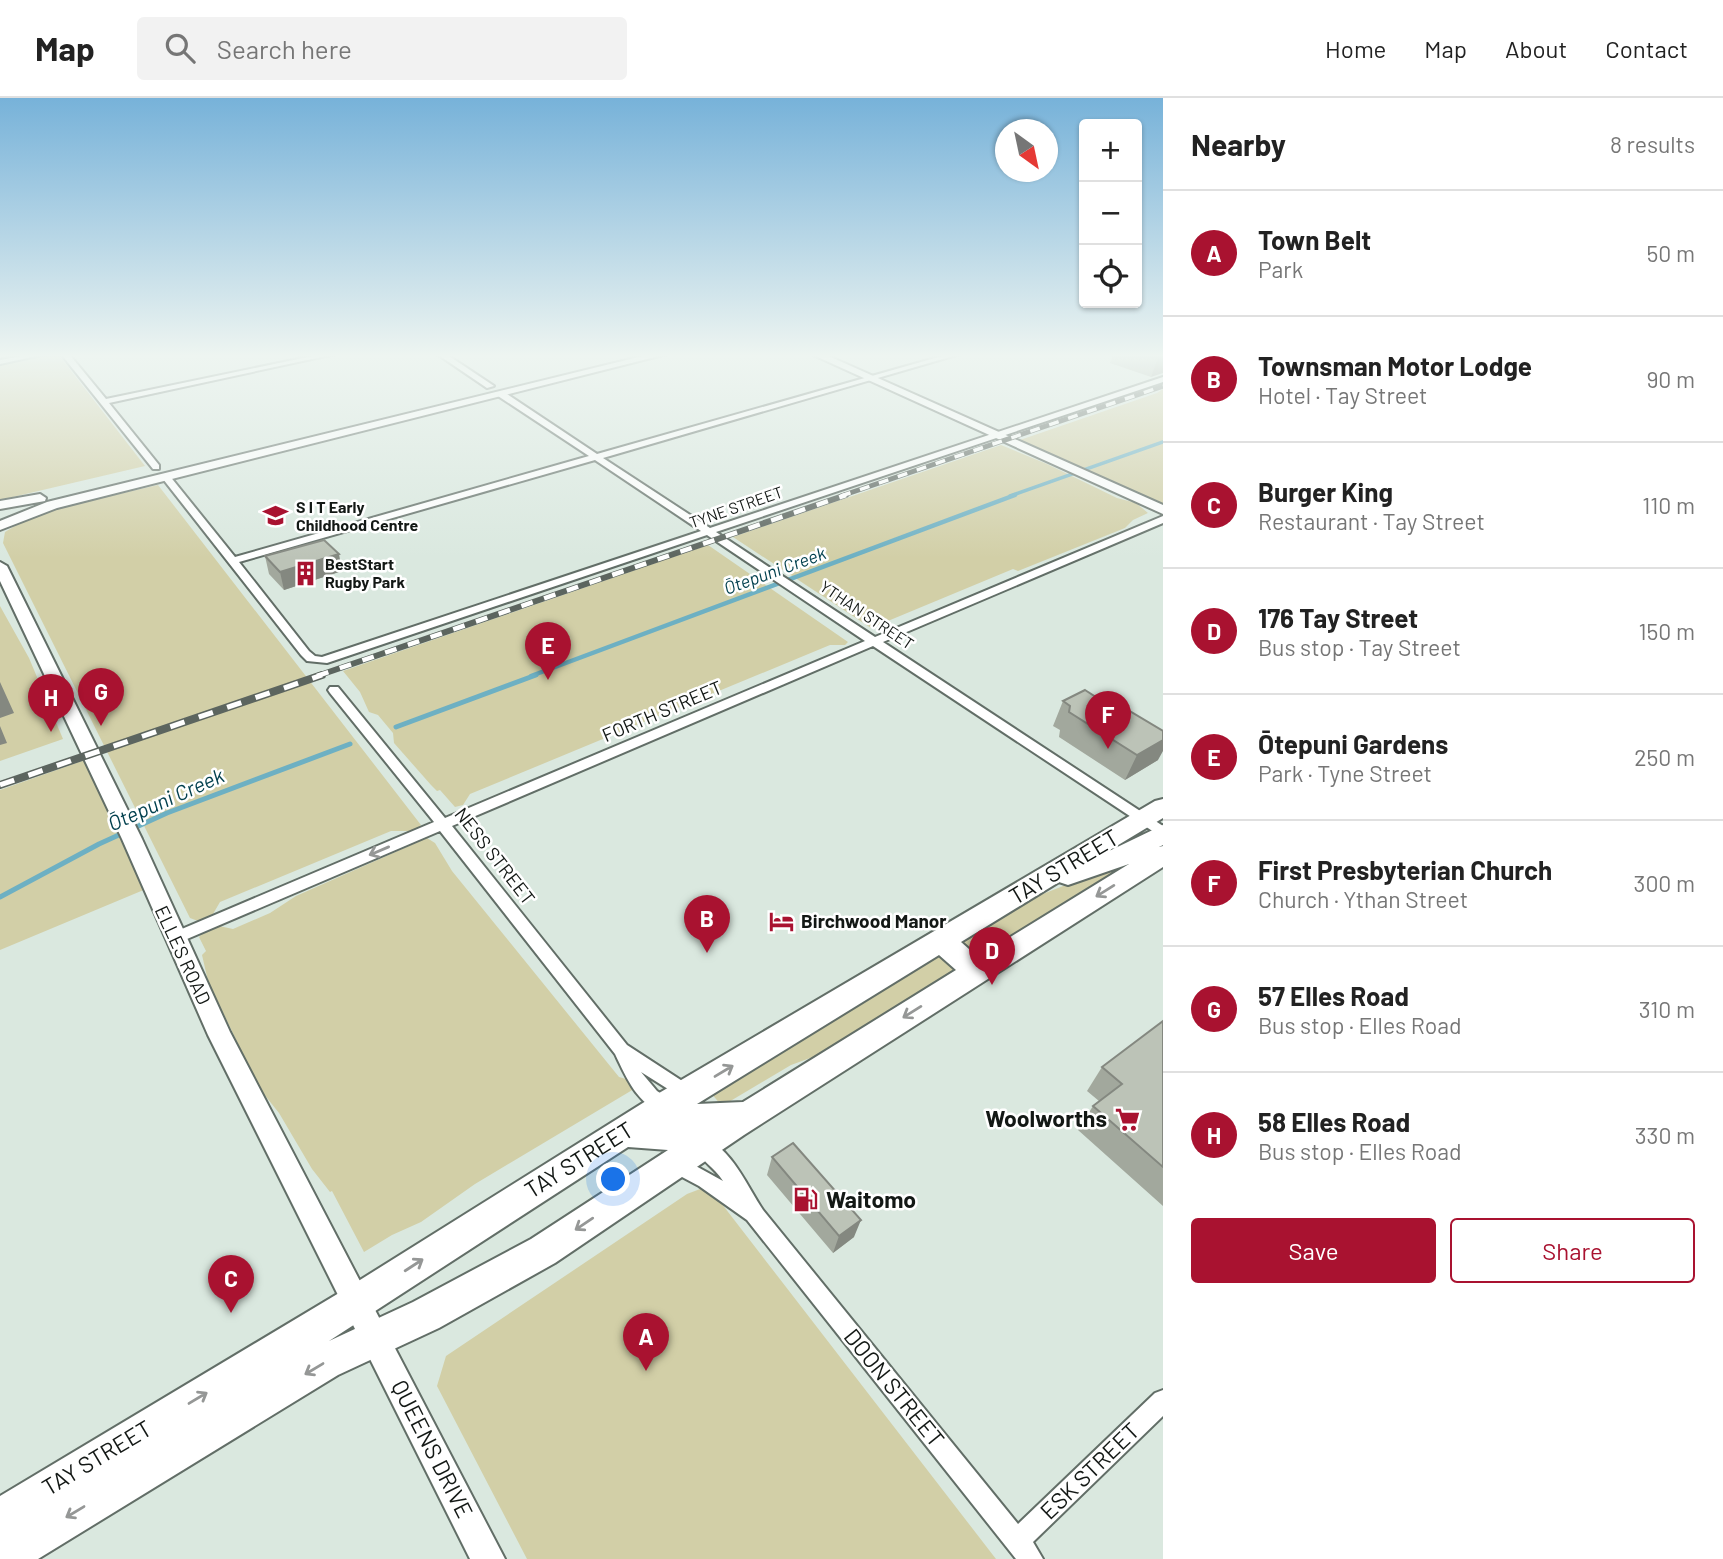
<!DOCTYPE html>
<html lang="en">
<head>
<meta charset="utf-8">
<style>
  :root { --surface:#fff; --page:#f2f2f2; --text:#222; --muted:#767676; --line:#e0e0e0; --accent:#a91230 }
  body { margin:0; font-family:Barlow,sans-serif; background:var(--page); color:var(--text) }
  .controls { position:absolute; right:21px; top:21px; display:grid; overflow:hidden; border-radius:7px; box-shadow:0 2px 5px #0004 }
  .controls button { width:63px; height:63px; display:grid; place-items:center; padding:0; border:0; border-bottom:2px solid var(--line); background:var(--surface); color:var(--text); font:35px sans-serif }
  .compass { position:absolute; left:995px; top:21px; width:63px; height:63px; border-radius:50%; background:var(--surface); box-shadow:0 2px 5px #0004; rotate:147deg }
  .you { position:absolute; left:614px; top:1082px; width:24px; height:24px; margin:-18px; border:5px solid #fff; border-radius:50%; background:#1a73e8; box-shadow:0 0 0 10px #1a73e833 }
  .badge { display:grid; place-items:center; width:46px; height:46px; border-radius:50%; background:var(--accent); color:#fff; font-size:23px; font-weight:700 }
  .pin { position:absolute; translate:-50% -58px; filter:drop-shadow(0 2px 4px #0008) }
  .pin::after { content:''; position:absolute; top:37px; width:24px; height:21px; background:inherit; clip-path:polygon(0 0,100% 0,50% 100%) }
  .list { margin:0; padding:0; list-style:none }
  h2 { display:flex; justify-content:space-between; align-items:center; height:91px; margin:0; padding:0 28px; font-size:30px }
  h2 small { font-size:23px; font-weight:400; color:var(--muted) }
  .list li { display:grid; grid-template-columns:46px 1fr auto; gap:21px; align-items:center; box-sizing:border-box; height:126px; padding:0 28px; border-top:2px solid var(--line) }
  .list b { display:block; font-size:26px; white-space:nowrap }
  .list p { margin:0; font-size:23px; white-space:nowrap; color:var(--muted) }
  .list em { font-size:23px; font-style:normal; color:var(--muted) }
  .actions { display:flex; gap:14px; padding:21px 28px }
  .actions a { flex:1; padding:16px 0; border:2px solid var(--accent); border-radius:7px; text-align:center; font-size:24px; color:var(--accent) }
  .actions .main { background:var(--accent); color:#fff }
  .icon { flex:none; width:38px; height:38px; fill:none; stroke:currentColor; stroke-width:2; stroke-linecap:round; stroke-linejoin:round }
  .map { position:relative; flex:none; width:1163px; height:1461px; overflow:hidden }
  header { display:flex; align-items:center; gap:42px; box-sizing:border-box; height:98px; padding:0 35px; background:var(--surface); border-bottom:2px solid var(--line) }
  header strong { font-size:33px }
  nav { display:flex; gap:38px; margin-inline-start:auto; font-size:24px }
  .search { width:490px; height:63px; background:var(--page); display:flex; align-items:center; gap:18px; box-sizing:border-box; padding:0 24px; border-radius:7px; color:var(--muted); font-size:26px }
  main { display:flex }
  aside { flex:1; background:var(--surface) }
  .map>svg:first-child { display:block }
  .green { fill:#d2cfa7 }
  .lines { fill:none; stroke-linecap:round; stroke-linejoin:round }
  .stream-far2 { stroke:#6db0c3; stroke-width:3.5 }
  .stream-far1 { stroke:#6db0c3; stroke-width:4.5 }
  .stream { stroke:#6db0c3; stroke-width:5 }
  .street-casing { stroke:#626e67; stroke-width:4 }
  .secondary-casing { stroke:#626e67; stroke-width:4 }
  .highway-casing { stroke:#626e67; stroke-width:4 }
  .street { fill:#fff; fill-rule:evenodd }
  .secondary { fill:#fff; fill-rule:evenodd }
  .highway { fill:#fff; fill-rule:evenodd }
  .rail-far2-casing { stroke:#5c655f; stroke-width:5 }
  .rail-far1-casing { stroke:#5c655f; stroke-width:6 }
  .rail-casing { stroke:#5c655f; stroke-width:8 }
  .rail-far2 { stroke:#fff; stroke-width:3.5; stroke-dasharray:10; stroke-linecap:butt }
  .rail-far1 { stroke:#fff; stroke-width:4.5; stroke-dasharray:12; stroke-linecap:butt }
  .rail { stroke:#fff; stroke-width:5; stroke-dasharray:15; stroke-linecap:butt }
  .wall { fill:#a2a89d }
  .shaded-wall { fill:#848880 }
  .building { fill:#bcc3b7; stroke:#848880; stroke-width:2 }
  .oneway { stroke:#959796 }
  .labels { text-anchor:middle; stroke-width:5; stroke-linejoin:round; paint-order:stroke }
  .far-poi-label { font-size:16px; font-weight:bold; fill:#131815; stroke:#fff; text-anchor:start }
  .far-street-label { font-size:16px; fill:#131815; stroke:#fff }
  .far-water-label { font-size:18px; font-style:italic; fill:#003f4d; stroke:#fff }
  .street-label { font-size:19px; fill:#131815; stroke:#fff }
  .poi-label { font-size:19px; font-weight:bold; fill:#131815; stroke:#fff; text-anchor:start }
  .water-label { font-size:21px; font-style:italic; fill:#003f4d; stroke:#fff }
  .near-street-label { font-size:23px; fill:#131815; stroke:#fff }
  .near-poi-label { font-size:23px; font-weight:bold; fill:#131815; stroke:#fff; text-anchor:end }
</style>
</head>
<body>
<header>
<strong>Map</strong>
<div class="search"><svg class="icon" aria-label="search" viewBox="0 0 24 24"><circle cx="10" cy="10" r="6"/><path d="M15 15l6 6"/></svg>Search here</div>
<nav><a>Home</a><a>Map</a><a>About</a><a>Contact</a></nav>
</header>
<main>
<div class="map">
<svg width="1163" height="1461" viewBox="0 0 1163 1461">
  <rect width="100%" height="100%" fill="#dae8df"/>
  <path class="green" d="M58 256 145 368 0 402V266Z
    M1163 291V407L1020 342 1157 295Z
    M1001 347 1047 366 1117 400 1136 405 1148 415 1133 422 1125 430 1018 473 1013 471 871 530 733 439Z
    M158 387 421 727 414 733H391L220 804 213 816 198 823 190 820 3 445 5 434 36 415Z
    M708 447 848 544 845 547H830L470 696 463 707 455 709 440 692 437 693 431 687 394 645 393 635 378 617 369 614 360 594 343 573Z
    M0 508 29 560 63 641 0 663Z
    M85 662 146 791 0 852V692Z
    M427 740 435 745 452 773 619 979 626 981 634 991 475 1086 421 1124 392 1137 364 1154 332 1093 330 1094 312 1071 279 1015 259 990 208 883 202 857 206 853 199 839 206 831 219 828 233 831 270 815 296 798Z
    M1150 754 981 857 972 856 963 847 964 842 1030 801Z
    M940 859 954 867V874L821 956 791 967 722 1008 710 994 932 860Z
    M708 1088 996 1461H527L437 1288 446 1258 687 1096Z"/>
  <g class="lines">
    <path class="stream-far2" d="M1010 398 1163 344"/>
    <path class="stream-far1" d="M531 578 1015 397"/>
    <path class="stream" d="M396 629 536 577
      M0 799 99 746 167 715 350 646"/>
    <defs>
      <path id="street" d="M32 256H46L0 266V262Z
        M61 256H69L106 301 322 256H335L109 305 159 367V371H153Z
        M437 256H446L494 288 487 290Z
        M949 256H960L603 360 710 430 1163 279V284L716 434 875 539 1163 418V425L883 544 1163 728V740L873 548 452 728 627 947 693 990 696 995 693 1000 687 1003 641 974 657 993 671 1002 674 1008 671 1014 665 1016C637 1006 627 981 615 956L440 733 180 844 175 846 170 844 167 840 170 836 434 724 330 595 328 592 330 589H338L445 720 865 543 707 437 327 565 307 563 301 557 163 381V377H169L235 459 589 358 498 298V294H504L597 356ZM595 362 701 433 322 559 315 558 309 553 239 464Z
        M702 1039C731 1049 747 1088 763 1112L1018 1426 1155 1295 1163 1292V1318L1033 1444 1043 1461H1016L747 1122 699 1088 667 1071 665 1065 667 1059 674 1056 723 1083C715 1070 699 1061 693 1047L695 1041Z"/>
      <path id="secondary" d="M651 256H667L57 410 0 432V423L47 404Z
        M811 256H824L1163 407V416Z
        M40 396 46 400 45 403 0 411V403Z
        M0 464 7 468 142 741 230 934 505 1461H470L208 937 122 741 0 483Z"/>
      <path id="highway" d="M1163 701V720L1105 755 1163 727V747L1159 749 1163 748V769L744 1037 555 1165 439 1230 338 1277 38 1461H0V1398L344 1192 654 998 1155 703ZM1129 766 978 859 961 844 1059 784 1068 787ZM939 857 956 872 743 1004 697 1006ZM628 1049 668 1052 531 1141 413 1204 329 1243Z"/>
    </defs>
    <use href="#street" class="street-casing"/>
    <use href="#secondary" class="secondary-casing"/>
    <use href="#highway" class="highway-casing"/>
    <use href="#street" class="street"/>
    <use href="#secondary" class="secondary"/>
    <use href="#highway" class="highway"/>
    <defs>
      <path id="rail-far2" d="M841 398 1163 288"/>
      <path id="rail-far1" d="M317 578 846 397"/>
      <path id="rail" d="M0 687 322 577"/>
    </defs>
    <use href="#rail-far2" class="rail-far2-casing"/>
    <use href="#rail-far1" class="rail-far1-casing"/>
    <use href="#rail" class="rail-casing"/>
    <use href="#rail-far2" class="rail-far2"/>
    <use href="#rail-far1" class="rail-far1"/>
    <use href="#rail" class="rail"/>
  </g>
  <path class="wall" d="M1113 256H1163L1151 279 1110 265Z
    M265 458 342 473 284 492 269 476Z
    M1063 603 1158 662 1125 682 1059 639 1060 632 1053 628Z
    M1163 923V1108L1078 1032 1093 1008 1099 1003 1087 993 1102 969Z
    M772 1059 854 1139 833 1155 767 1077Z"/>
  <path class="shaded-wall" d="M1163 258V275L1151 279 1158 260Z
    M339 456 342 473 284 492 280 474Z
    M0 584 14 615 0 620Z
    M0 628 7 645 0 647Z
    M1163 642V653L1158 662 1125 682 1137 657Z
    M861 1122 854 1139 833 1155 839 1138Z"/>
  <path class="building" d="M1146 256H1163V258L1158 260Z
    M324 442 339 456 280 474 265 458Z
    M1085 592 1096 599 1101 596 1163 633V642L1137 657 1069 614 1070 608 1063 603Z
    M1163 923V1069L1093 1008 1122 986 1102 969Z
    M793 1045 861 1122 839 1138 772 1059Z"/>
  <defs><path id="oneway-shaft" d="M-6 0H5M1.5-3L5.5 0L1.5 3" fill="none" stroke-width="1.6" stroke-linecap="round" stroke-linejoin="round" transform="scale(1.75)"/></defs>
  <g class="oneway">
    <use href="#oneway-shaft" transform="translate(379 753) rotate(157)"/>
    <use href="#oneway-shaft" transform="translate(1105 793) rotate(148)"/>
    <use href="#oneway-shaft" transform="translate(912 914) rotate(148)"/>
    <use href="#oneway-shaft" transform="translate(724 973) rotate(-31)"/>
    <use href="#oneway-shaft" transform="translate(584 1126) rotate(146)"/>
    <use href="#oneway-shaft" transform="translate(414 1167) rotate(-33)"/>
    <use href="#oneway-shaft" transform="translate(314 1271) rotate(149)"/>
    <use href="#oneway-shaft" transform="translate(198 1300) rotate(-31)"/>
    <use href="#oneway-shaft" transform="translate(75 1414) rotate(149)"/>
  </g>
  <linearGradient id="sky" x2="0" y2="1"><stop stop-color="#77b2d9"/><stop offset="0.56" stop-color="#eef5f1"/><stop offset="1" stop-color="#eef5f1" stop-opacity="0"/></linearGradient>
  <rect width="1163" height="460" fill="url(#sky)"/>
  <defs>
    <symbol id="school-bare" viewBox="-9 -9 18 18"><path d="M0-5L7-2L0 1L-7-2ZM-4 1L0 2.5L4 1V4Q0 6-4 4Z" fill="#a91230" stroke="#fff" stroke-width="2.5" paint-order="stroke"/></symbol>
    <symbol id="building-bare" viewBox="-9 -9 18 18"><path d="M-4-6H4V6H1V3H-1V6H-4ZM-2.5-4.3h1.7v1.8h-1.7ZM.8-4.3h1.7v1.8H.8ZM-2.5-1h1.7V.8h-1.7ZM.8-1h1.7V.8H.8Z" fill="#a91230" stroke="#fff" stroke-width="2.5" paint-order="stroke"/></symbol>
    <symbol id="hotel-bare" viewBox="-9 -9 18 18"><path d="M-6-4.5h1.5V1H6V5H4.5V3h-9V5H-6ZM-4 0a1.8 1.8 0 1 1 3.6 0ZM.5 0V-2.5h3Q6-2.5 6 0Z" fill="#a91230" stroke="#fff" stroke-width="2.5" paint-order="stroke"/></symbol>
    <symbol id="supermarket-bare" viewBox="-9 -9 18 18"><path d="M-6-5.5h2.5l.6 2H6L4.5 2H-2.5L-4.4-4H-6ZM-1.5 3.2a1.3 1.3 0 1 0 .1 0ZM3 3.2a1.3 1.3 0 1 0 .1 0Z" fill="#a91230" stroke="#fff" stroke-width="2.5" paint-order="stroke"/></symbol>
    <symbol id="fuel-bare" viewBox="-9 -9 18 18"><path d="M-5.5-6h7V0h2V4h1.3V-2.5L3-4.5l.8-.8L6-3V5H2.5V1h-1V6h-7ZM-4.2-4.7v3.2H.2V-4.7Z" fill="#a91230" stroke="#fff" stroke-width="2.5" paint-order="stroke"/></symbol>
  </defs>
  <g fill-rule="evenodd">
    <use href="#school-bare" x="258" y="400" width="35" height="35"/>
    <use href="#building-bare" x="288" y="458" width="35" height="35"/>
    <use href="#hotel-bare" x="764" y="806" width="35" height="35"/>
    <use href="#supermarket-bare" x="1110" y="1004" width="35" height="35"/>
    <use href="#fuel-bare" x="788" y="1084" width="35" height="35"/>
  </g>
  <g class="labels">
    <g class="far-poi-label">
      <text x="296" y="415">S I T Early<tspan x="296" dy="18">Childhood Centre</tspan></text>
      <text x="325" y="472">BestStart<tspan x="325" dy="18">Rugby Park</tspan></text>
    </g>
    <g class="far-street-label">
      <text transform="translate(736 409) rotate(-19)" y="6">TYNE STREET</text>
      <text transform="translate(867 517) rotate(34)" y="6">YTHAN STREET</text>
    </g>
    <g class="far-water-label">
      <text transform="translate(775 473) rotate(-20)" y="6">Ōtepuni Creek</text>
    </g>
    <g class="street-label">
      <text transform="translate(662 613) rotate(-23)" y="7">FORTH STREET</text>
      <text transform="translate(495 758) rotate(52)" y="7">NESS STREET</text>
      <text transform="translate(183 857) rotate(65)" y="7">ELLES ROAD</text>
    </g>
    <g class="poi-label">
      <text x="801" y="830">Birchwood Manor</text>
    </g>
    <g class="water-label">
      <text transform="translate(166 702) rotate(-24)" y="7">Ōtepuni Creek</text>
    </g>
    <g class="near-street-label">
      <text transform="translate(1064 769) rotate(-31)" y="8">TAY STREET</text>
      <text transform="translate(579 1062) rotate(-32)" y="8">TAY STREET</text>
      <text transform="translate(894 1290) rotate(51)" y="8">DOON STREET</text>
      <text transform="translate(432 1351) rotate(63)" y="8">QUEENS DRIVE</text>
      <text transform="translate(97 1360) rotate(-31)" y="8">TAY STREET</text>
      <text transform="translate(1090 1373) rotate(-44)" y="8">ESK STREET</text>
    </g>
    <g class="near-poi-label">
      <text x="1107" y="1029">Woolworths</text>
      <text x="826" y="1110" text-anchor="start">Waitomo</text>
    </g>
  </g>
</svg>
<div class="controls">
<button>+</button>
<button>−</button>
<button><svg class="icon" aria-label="locate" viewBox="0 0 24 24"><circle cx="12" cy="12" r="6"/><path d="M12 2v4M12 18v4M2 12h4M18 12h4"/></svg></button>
</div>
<svg class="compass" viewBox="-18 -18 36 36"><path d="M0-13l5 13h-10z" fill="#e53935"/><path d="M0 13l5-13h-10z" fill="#767676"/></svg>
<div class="you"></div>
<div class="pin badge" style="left:646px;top:1273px">A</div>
<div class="pin badge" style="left:707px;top:855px">B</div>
<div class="pin badge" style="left:231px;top:1215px">C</div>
<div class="pin badge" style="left:992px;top:887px">D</div>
<div class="pin badge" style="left:548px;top:582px">E</div>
<div class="pin badge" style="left:1108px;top:651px">F</div>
<div class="pin badge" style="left:101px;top:628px">G</div>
<div class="pin badge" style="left:51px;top:634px">H</div>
</div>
<aside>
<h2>Nearby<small>8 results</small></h2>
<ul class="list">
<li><span class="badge">A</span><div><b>Town Belt</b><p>Park</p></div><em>50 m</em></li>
<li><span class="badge">B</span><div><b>Townsman Motor Lodge</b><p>Hotel · Tay Street</p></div><em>90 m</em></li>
<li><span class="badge">C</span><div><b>Burger King</b><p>Restaurant · Tay Street</p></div><em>110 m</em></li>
<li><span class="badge">D</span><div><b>176 Tay Street</b><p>Bus stop · Tay Street</p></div><em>150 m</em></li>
<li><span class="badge">E</span><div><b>Ōtepuni Gardens</b><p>Park · Tyne Street</p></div><em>250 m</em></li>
<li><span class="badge">F</span><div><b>First Presbyterian Church</b><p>Church · Ythan Street</p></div><em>300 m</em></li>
<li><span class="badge">G</span><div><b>57 Elles Road</b><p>Bus stop · Elles Road</p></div><em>310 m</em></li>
<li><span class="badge">H</span><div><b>58 Elles Road</b><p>Bus stop · Elles Road</p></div><em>330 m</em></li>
</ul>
<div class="actions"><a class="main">Save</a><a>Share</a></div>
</aside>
</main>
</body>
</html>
